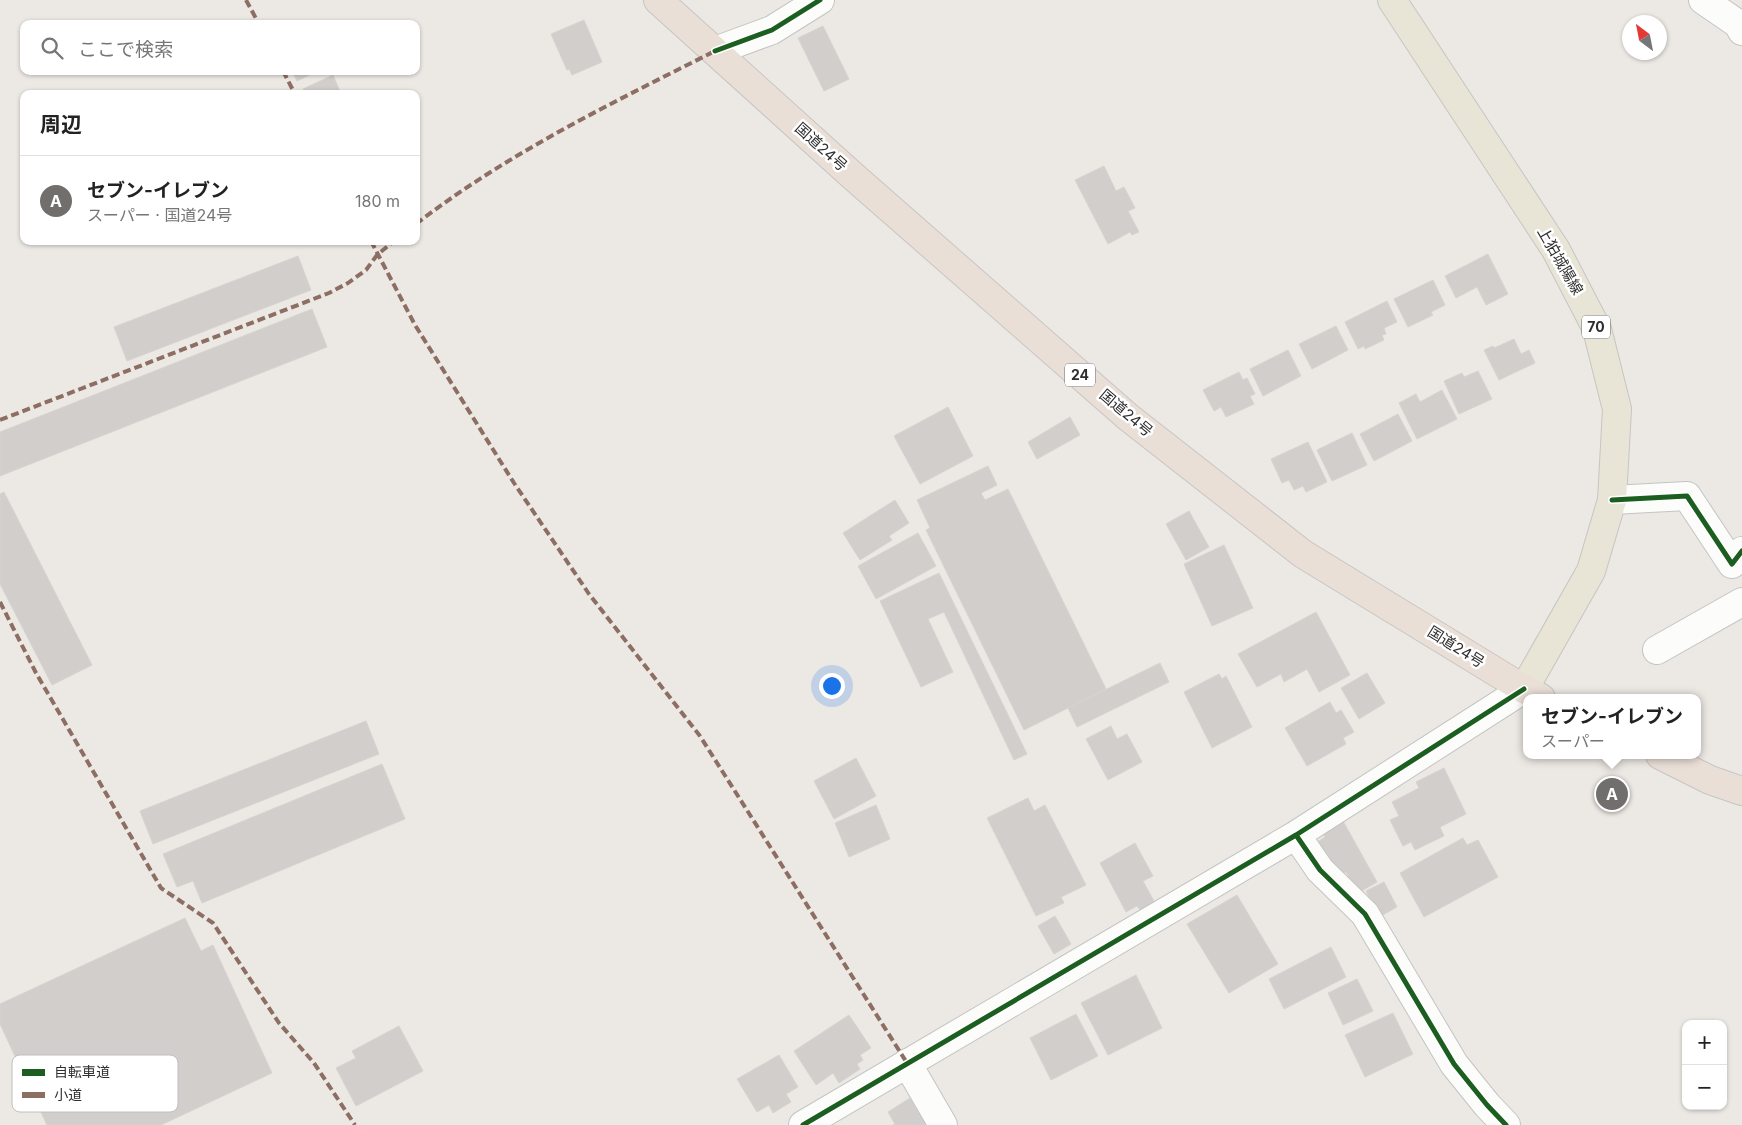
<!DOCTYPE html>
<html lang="ja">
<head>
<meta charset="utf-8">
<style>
  :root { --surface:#fff; --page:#f6f6f6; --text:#222; --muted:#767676; --line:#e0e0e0; --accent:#706f6e }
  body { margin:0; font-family:Inter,"Noto Sans JP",sans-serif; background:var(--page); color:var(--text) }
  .controls { position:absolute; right:15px; bottom:15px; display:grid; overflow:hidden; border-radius:10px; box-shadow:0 1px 4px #0004 }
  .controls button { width:45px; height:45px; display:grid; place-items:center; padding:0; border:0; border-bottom:1px solid var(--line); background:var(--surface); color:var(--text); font:25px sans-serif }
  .compass { position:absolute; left:1622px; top:15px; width:45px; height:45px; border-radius:50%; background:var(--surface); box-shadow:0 1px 4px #0004; rotate:328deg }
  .you { position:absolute; left:831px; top:685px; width:18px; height:18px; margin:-12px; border:4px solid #fff; border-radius:50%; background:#1a73e8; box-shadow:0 0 0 8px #1a73e833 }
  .badge { display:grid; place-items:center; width:32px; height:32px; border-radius:50%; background:var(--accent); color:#fff; font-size:16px; font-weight:700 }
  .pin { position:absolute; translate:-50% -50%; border:2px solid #fff; box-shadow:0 1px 5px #0006 }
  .popup { position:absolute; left:1523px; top:694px; width:178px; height:65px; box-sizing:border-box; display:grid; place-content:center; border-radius:10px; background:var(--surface); filter:drop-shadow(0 1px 4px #0005); font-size:16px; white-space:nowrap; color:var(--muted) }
  .popup b { font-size:19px; color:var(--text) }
  .popup::after { content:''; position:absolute; left:50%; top:100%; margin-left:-10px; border:10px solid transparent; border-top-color:var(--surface) }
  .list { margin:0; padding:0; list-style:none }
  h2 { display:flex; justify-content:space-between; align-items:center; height:65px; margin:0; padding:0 20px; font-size:21px }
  h2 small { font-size:16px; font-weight:400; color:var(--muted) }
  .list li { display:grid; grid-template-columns:32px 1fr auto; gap:15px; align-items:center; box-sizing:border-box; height:90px; padding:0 20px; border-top:1px solid var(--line) }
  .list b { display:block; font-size:19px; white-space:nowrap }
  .list p { margin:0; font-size:16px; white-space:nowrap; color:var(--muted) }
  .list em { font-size:16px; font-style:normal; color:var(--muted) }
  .icon { flex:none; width:28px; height:28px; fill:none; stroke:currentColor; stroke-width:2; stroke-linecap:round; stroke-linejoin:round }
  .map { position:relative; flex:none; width:1742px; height:1125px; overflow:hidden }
  .search { position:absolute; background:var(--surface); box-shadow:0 1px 4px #0004; left:20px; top:20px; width:400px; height:55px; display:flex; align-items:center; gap:12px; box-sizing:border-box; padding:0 18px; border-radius:10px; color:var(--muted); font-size:19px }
  .panel { position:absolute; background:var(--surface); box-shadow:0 1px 4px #0004; left:20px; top:90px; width:400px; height:155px; border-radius:10px }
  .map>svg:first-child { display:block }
  .building { fill:#d1cecb; stroke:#d7d4d0 }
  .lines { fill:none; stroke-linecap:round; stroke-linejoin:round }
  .minor-casing { stroke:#c5c4c5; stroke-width:30 }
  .major-casing { stroke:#c6c5c4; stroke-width:30 }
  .highway-casing { stroke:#c6c5c4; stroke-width:30 }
  .minor { stroke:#fcfcfb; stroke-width:28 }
  .major { stroke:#e8e4d6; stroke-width:28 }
  .highway { stroke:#eadfd6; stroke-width:28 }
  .quiet { stroke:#8d6e63; stroke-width:4; stroke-dasharray:8 4; stroke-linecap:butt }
  .cycleway-casing { stroke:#fff; stroke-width:8 }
  .cycleway { stroke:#1b5e20; stroke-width:5 }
  .labels { text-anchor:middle; stroke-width:5; stroke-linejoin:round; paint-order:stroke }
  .shield { fill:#fff; stroke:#6d6d6d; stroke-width:1 }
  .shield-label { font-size:14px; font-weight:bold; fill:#2e2e2e }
  .street-label { font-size:15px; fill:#2e2e2e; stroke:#fff }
  .key { fill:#fff; stroke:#c0c0c0; stroke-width:1 }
  .key-label { font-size:14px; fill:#2e2e2e }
</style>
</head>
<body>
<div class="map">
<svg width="1742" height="1125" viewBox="0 0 1742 1125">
  <rect width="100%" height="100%" fill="#ece8e4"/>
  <path class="building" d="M584 20 602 62 572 75 569 69 567 70 551 34Z
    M823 26 849 79 824 91 798 38Z
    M292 71H318L297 81Z
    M333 75 341 94H306L303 89Z
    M1104 166 1116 191 1124 187 1135 208 1128 211 1139 232 1132 235 1130 232 1108 244 1075 180Z
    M1488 254 1508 294 1486 305 1477 287 1456 298 1445 276Z
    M298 256 311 290 127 361 114 327Z
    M1433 280 1445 305 1431 312 1433 315 1408 327 1394 299Z
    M1387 301 1397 322 1384 328 1386 334 1382 335 1384 340 1365 349 1364 346 1358 349 1345 322Z
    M312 309 327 347 0 476V432Z
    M1336 326 1348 350 1312 369 1299 344Z
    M1514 339 1521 354 1529 350 1535 363 1499 380 1484 350 1493 346 1494 348Z
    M1288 350 1301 376 1263 396 1250 369Z
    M1478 371 1492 399 1459 414 1444 381 1462 373 1464 377Z
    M1239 372 1243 380 1247 378 1255 394 1250 396 1254 404 1226 417 1221 407 1214 411 1203 390Z
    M1442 390 1457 419 1417 439 1399 403 1416 394 1420 402Z
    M948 407 973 456 920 484 894 436Z
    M1398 414 1412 441 1374 461 1360 434Z
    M1070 417 1080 435 1037 459 1028 442Z
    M1352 433 1367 465 1332 481 1317 450Z
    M1308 442 1327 482 1306 492 1303 486 1294 490 1289 480 1282 483 1271 459Z
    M988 466 997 485 981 493 985 500 1008 489 1106 689 1024 730 926 530 930 528 917 500Z
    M4 492 92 665 52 685 0 584V494Z
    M895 500 909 523 889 536 892 540 860 560 843 533Z
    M1189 511 1209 547 1186 560 1166 524Z
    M918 533 936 566 876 599 858 566Z
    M1224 545 1253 608 1212 626 1184 564Z
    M939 573 1027 754 1014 760 944 612 928 619 953 672 921 687 880 601Z
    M1316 612 1350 675 1319 692 1307 669 1284 682 1281 674 1257 687 1238 654Z
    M1160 663 1169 682 1077 727 1068 708Z
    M1367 673 1385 703 1359 719 1341 688Z
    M1219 674 1222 679 1226 676 1252 727 1212 748 1184 692Z
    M1330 702 1336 713 1341 710 1354 732 1343 738 1346 744 1307 766 1285 728Z
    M366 721 379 754 153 844 140 811Z
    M1111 726 1117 739 1127 734 1142 762 1108 780 1086 739Z
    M856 758 876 796 834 819 814 781Z
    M382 764 405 819 202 903 193 881 177 887 163 854Z
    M1444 768 1466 814 1440 827 1444 836 1415 850 1411 842 1403 846 1390 820 1399 816 1392 802 1419 788 1416 782Z
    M1028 798 1034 811 1045 805 1086 885 1061 897 1064 903 1036 916 987 818Z
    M876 805 890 839 849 857 835 823Z
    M1343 821 1377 882 1358 893 1346 872 1339 876 1316 843 1325 837 1322 832Z
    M1463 838 1467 845 1478 840 1498 877 1424 917 1400 873Z
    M1135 843 1153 876 1143 881 1155 903 1141 911 1137 906 1126 912 1100 863Z
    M1384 882 1397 907 1379 917 1366 891Z
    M1237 895 1278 964 1229 993 1187 924Z
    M1055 916 1071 944 1054 954 1038 926Z
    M185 918 201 951 213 945 272 1073 161 1125H47L0 1024V1004Z
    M1331 947 1346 977 1284 1009 1269 979Z
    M1136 975 1162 1028 1108 1055 1081 1003Z
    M1357 979 1373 1011 1343 1025 1328 993Z
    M1393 1013 1413 1054 1365 1077 1345 1035Z
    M1076 1014 1098 1056 1051 1080 1030 1038Z
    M849 1015 871 1048 860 1055 863 1060 857 1064 860 1069 839 1083 833 1073 816 1085 794 1051Z
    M399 1026 423 1071 356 1106 336 1068 356 1058 352 1051Z
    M779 1055 798 1087 786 1094 791 1102 773 1113 769 1105 757 1112 737 1079Z
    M910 1098 927 1125H893L895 1124 888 1112Z"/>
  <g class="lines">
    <defs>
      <path id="minor" d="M1703 0 1738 24 1742 31
        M715 51 772 30 820 0
        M1612 500 1687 496 1732 564 1742 551
        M1657 650 1742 602
        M1296 835 1320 870 1365 914 1454 1064 1487 1105 1506 1125
        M907 1063 943 1125
        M803 1125 1296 835 1524 689"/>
      <path id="major" d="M1392 0 1556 250 1597 329 1617 409 1612 500 1591 571 1524 689"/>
      <path id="highway" d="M658 0 854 177 1128 417 1303 554 1524 689 1541 698
        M1660 755 1710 780 1742 791"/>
    </defs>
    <use href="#minor" class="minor-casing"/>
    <use href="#major" class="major-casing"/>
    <use href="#highway" class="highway-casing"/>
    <use href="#minor" class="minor"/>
    <use href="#major" class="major"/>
    <use href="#highway" class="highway"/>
    <path class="quiet" d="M246 0 259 24
      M283 71 295 94
      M416 224C508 153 612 103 715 51
      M371 241 415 325 514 483 589 594 700 736 907 1063
      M0 420 329 293 348 283 366 270 377 255 394 241
      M0 602 36 673 161 888 213 923 279 1023 314 1063 355 1125"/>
    <defs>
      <path id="cycleway" d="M715 51 772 30 820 0
        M1612 500 1687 496 1732 564 1742 551
        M1296 835 1320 870 1365 914 1454 1064 1487 1105 1506 1125
        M803 1125 1296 835 1524 689"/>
    </defs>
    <use href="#cycleway" class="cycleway-casing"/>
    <use href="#cycleway" class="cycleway"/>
  </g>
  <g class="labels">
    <g class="shield">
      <rect x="1582" y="315.5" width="28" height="23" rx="4"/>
      <rect x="1065" y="363.5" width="30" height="23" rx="4"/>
    </g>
    <g class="shield-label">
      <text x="1596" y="332">70</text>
      <text x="1080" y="380">24</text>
    </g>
    <g class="street-label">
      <text transform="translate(821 147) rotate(42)" y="5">国道24号</text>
      <text transform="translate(1560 261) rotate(60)" y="5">上狛城陽線</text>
      <text transform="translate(1126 413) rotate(40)" y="5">国道24号</text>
      <text transform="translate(1456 647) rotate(32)" y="5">国道24号</text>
    </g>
  </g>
  <rect x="12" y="1055" width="166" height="57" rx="8" class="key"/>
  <rect x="22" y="1069" width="23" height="7" fill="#1b5e20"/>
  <rect x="22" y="1092" width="23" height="6" fill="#8d6e63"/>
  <g class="key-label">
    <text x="54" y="1077">自転車道</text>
    <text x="54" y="1100">小道</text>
  </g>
</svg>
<div class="controls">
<button>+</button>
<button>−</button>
</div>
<svg class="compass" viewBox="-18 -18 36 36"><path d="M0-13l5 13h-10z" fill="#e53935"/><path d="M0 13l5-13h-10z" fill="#767676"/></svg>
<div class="you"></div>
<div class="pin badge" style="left:1612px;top:794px">A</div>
<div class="popup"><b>セブン-イレブン</b>スーパー</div>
<div class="search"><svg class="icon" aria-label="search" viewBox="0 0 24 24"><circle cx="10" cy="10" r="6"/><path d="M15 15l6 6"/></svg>ここで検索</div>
<section class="panel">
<h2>周辺<small></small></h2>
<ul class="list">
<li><span class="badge">A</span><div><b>セブン-イレブン</b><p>スーパー · 国道24号</p></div><em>180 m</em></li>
</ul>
</section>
</div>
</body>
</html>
